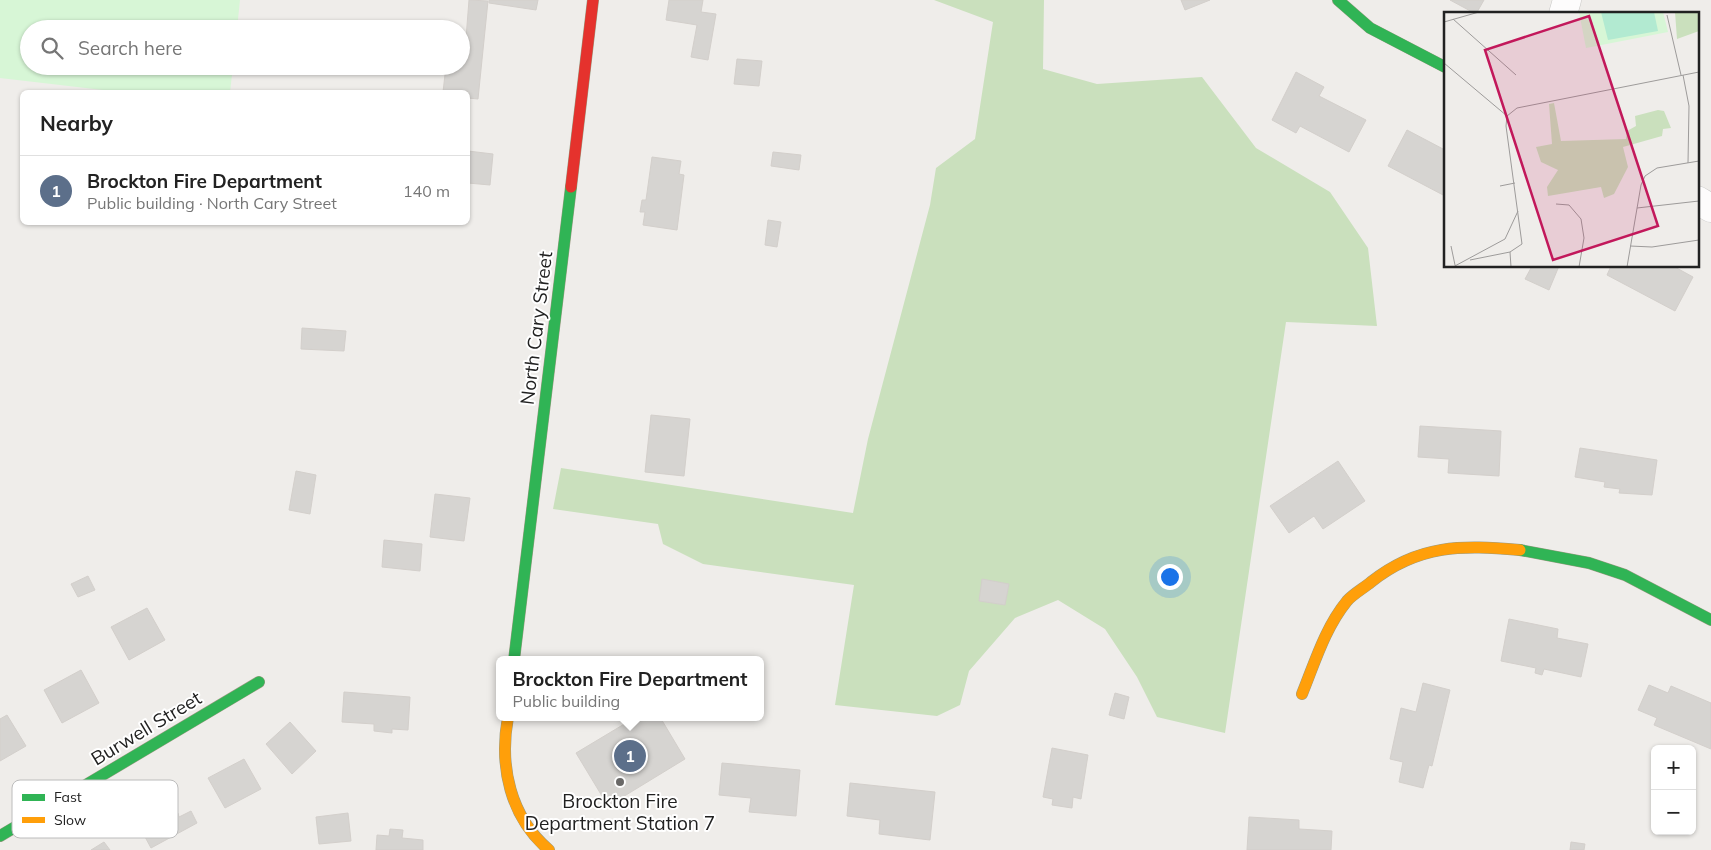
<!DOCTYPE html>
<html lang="en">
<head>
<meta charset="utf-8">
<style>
  :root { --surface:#fff; --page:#f2f2f2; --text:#222; --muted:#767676; --line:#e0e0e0; --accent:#db2777 }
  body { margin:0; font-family:Mulish,sans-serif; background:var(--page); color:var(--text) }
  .controls { position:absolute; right:15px; bottom:15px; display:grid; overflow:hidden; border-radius:8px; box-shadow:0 1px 4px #0004 }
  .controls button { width:45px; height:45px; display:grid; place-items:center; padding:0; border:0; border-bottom:1px solid var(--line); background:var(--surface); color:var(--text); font:25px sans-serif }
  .you { position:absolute; left:1169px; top:576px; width:18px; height:18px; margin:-12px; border:4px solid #fff; border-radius:50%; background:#1a73e8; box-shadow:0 0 0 8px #1a73e833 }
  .badge { display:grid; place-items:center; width:32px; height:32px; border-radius:50%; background:var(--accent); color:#fff; font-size:16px; font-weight:700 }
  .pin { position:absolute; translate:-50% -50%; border:2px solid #fff; box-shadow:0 1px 5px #0006 }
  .popup { position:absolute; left:496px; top:656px; width:268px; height:65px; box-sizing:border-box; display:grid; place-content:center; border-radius:8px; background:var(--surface); filter:drop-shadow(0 1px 4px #0005); font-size:16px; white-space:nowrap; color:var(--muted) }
  .popup b { font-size:19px; color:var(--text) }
  .popup::after { content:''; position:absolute; left:50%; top:100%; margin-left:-10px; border:10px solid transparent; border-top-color:var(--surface) }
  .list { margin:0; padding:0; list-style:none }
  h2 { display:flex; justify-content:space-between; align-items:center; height:65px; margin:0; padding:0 20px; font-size:21px }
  h2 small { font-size:16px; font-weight:400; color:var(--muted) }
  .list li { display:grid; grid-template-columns:32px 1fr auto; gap:15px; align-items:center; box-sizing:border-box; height:70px; padding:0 20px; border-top:1px solid var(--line) }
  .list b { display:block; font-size:19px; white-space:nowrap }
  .list p { margin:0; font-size:16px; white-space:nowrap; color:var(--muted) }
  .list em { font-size:16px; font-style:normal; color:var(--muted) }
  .icon { flex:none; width:28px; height:28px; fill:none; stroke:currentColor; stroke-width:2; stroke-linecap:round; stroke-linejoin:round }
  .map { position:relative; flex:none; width:1711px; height:850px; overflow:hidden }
  .search { position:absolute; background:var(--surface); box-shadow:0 1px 4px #0004; left:20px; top:20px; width:450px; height:55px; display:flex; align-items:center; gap:12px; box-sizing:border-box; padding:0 18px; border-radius:28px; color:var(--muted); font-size:19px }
  .panel { position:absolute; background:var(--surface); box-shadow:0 1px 4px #0004; left:20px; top:90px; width:450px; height:135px; border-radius:8px }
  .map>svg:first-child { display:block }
  .forest { fill:#cae0bd }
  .park { fill:#d7f6d6 }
  .building { fill:#d6d4d1; stroke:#d3cfcb }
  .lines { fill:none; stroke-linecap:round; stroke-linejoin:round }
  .street-casing { stroke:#c8c7c6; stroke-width:29 }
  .fast-casing { stroke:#999a80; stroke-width:12 }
  .slow-casing { stroke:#999a80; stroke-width:12 }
  .jam-casing { stroke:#999a80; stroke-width:12 }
  .street { stroke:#fdfcfc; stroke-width:28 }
  .fast { stroke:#30b455; stroke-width:11 }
  .slow { stroke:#ff9f0a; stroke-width:11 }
  .jam { stroke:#e5322d; stroke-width:11 }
  .poi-dot { fill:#696867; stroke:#fff; stroke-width:2 }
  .labels { text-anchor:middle; stroke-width:4; stroke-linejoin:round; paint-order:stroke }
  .street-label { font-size:19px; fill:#212121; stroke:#fff }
  .poi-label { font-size:19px; fill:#212121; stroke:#fff }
  .inset-road { fill:none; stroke:#9d9b9a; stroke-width:1 }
  .view { fill:#c2185b; fill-opacity:0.15; stroke:#c2185b; stroke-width:2.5 }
  .inset-edge { fill:none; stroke:#212121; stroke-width:2.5 }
  .key { fill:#fff; stroke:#bcbcbc; stroke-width:1 }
  .key-label { font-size:14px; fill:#212121 }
</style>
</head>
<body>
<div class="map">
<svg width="1711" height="850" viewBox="0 0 1711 850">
  <rect width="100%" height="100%" fill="#efedea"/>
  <path class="forest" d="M934 0H1044L1043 69 1097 84 1202 77 1256 148 1330 192 1368 248 1377 326 1286 322 1225 733 1157 717 1137 677 1105 629 1058 600 1015 618 969 671 960 705 937 716 835 705 854 585 703 564 663 544 658 524 553 509 561 468 853 513 868 439 930 205 936 168 975 139 993 22Z"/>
  <path class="park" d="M0 0H240L237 29H29V66H233L230 92H120L0 78Z"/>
  <path class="building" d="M469 0 488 1 478 99 468 98V92H443L446 66H461V38H466Z
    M489 0H538L536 10 489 3Z
    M669 0H703L701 12 716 14 708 60 691 57 697 25 666 20Z
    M1181 0H1210L1185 10Z
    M1450 0H1484L1476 14Z
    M737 59 762 61 759 86 734 84Z
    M1296 72 1324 87 1319 96 1366 120 1349 152 1300 126 1296 133 1272 120Z
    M1407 130 1445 150V196L1388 166Z
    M468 151 493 154 490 185 468 183Z
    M773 152 801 155 799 170 771 166Z
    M652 157 681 161 679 174 684 175 677 230 643 225 645 212H640L642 200H646Z
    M768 220 781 222 777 247 765 245Z
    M1527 266H1559L1549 290 1525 279 1531 268Z
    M1611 266H1673L1693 277 1675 311 1607 275Z
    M302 328 346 331 344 351 301 349Z
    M651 415 690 419 684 476 645 472Z
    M1420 426 1501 431 1499 476 1448 473 1449 459 1418 457Z
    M1580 448 1657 460 1652 495 1619 493 1620 489 1604 487 1605 482 1575 477Z
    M1338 461 1365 501 1323 529 1314 516 1289 533 1270 506Z
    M296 471 316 475 310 514 289 510Z
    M435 494 470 498 464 541 430 537Z
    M384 540 422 544 420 571 382 567Z
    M88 576 95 590 78 597 71 584Z
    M982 579 1009 584 1005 605 979 601Z
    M147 608 165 640 129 660 111 627Z
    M1509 619 1558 629 1557 638 1588 644 1581 677 1544 669 1542 675 1535 673 1536 668 1501 661Z
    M81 670 99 703 62 723 44 690Z
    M1423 683 1450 690 1432 766 1429 765 1423 788 1399 782 1403 762 1390 759 1401 708 1416 712Z
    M1649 685 1668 693 1671 686 1711 703V749L1654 725 1657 718 1638 710Z
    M344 692 410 697 408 730 392 729V733L374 731V724L342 722Z
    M1115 693 1129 697 1124 719 1109 715Z
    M7 715 26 746 0 761V719Z
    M636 717H660L685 759 608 806 576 753Z
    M290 722 316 751 292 774 266 744Z
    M1052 748 1088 755 1081 799 1073 797 1072 808 1052 805 1053 799 1043 797Z
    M244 759 261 789 225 808 208 778Z
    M722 763 800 770 796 816 749 812 751 798 719 795Z
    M850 783 935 792 930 840 879 834 880 820 847 816Z
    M167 806 173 816 178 813 179 817 191 811 197 823 151 848 137 822Z
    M348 813 351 841 319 844 316 817Z
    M1249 817 1299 820V829L1332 831 1331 850H1247Z
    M390 829 403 830 402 838 423 840V850H376L377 835 389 836Z
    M104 842 110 850H91Z
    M1571 842 1585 844 1584 850H1570Z"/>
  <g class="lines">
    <defs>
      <path id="street" d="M1563 14 1567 0
        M1697 200 1711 208"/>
      <path id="fast" d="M1338 0 1370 28 1445 67
        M1520 550 1589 563 1625 575 1711 620
        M514 660 571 187
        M0 836 259 682"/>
      <path id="slow" d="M1302 694C1315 662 1325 628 1347 601 1353 594 1364 588 1371 582 1419 544 1462 545 1520 550
        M508 717C499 766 510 817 549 850"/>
      <path id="jam" d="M571 187 593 0"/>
    </defs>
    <use href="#street" class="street-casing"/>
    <use href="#fast" class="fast-casing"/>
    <use href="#slow" class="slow-casing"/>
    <use href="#jam" class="jam-casing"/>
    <use href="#street" class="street"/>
    <use href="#fast" class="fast"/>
    <use href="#slow" class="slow"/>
    <use href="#jam" class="jam"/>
  </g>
  <circle class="poi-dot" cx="620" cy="782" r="5"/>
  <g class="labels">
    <g class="street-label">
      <text transform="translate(536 328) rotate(-83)" y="7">North Cary Street</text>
      <text transform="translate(146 728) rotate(-31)" y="7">Burwell Street</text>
    </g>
    <g class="poi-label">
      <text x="620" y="808">Brockton Fire<tspan x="620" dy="22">Department Station 7</tspan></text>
    </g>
  </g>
  <g transform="translate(1444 12)">
    <rect width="255" height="255" fill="#efedea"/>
    <path d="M231 0H255V19L233 27ZM110 91 117 129 182 127 183 119 192 114 191 104 214 98 220 99 227 116 219 117 218 124 179 135 184 155 170 182 160 186 157 175 104 184 103 175 114 158 97 150 92 135 108 132 105 92Z" fill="#cae0bd"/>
    <path d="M135 0H219L224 20 142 36Z" fill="#d7f6d6"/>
    <path d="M157 0H210L214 19 164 28Z" fill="#b2ead1"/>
    <path class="inset-road" d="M223 3 237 63M9 7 72 63M0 10 35 0M0 51 63 104 73 96 255 60M239 63 245 94 244 151M56 174 71 171M112 192 125 193 137 207 140 226 135 255M193 196 255 189M7 234 11 253M186 234 208 235 255 228M66 240 67 255M26 248 66 240 78 232 62 114 63 104M9 255 61 227 74 199M183 255 197 173 201 164 213 156 255 149"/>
    <path class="view" d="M145 4 214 214 109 248 41 38Z"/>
    <rect width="255" height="255" class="inset-edge"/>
  </g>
  <rect x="12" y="780" width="166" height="58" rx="8" class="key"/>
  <rect x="22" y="794" width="23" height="7" fill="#30b455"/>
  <rect x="22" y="817" width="23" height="6" fill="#ff9f0a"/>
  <g class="key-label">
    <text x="54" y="802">Fast</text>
    <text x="54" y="825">Slow</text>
  </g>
</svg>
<div class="controls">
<button>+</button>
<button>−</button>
</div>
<div class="you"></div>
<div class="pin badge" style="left:630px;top:756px;background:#5c6f8a">1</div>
<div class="popup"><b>Brockton Fire Department</b>Public building</div>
<div class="search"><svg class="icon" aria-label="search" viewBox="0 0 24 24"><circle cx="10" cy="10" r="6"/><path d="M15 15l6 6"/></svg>Search here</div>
<section class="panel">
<h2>Nearby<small></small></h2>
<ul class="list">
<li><span class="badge" style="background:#5c6f8a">1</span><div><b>Brockton Fire Department</b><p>Public building · North Cary Street</p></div><em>140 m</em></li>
</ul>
</section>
</div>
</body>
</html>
